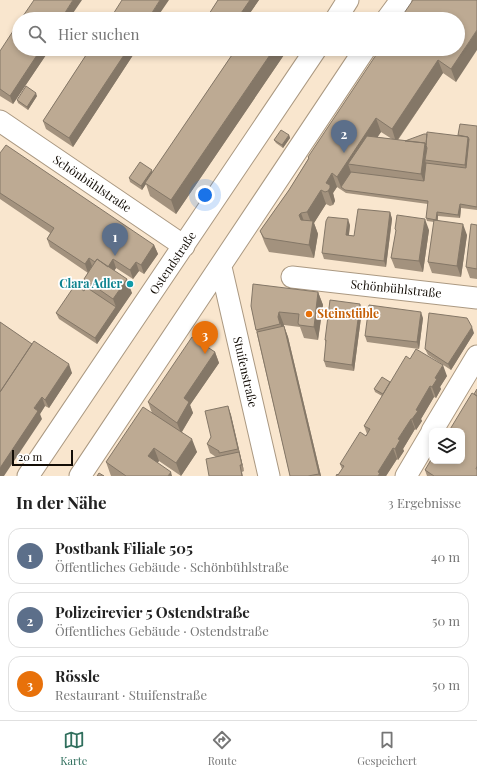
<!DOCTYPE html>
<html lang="de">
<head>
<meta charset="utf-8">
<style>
  :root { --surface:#fff; --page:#f6f6f6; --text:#222; --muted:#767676; --line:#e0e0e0; --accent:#306f5d }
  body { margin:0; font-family:"Playfair Display",serif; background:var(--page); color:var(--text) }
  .controls { position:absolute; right:12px; bottom:12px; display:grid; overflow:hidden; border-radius:8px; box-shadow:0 2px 6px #0003 }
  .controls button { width:36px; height:36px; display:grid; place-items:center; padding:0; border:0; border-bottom:1px solid var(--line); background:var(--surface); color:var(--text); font:20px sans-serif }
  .scale { position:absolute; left:12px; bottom:10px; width:61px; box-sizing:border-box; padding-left:4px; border:2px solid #130d06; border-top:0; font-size:11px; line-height:14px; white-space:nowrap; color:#130d06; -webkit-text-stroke:3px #fff; paint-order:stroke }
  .you { position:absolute; left:205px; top:195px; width:14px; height:14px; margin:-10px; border:3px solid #fff; border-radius:50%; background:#1a73e8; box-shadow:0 0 0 6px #1a73e833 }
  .badge { display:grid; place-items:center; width:26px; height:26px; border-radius:50%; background:var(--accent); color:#fff; font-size:13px; font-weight:700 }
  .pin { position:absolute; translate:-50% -33px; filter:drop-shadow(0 1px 2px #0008) }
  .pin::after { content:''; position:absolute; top:21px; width:14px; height:12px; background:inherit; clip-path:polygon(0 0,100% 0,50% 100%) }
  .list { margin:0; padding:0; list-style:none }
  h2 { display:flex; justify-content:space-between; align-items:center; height:52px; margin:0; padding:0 16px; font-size:17px }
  h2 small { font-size:13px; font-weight:400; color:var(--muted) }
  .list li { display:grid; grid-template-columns:26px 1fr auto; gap:12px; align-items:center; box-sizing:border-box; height:56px; margin:0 8px 8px; padding:0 8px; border:1px solid var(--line); border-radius:12px }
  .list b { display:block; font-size:15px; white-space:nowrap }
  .list p { margin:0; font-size:13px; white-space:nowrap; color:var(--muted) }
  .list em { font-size:13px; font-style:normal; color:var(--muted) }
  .icon { flex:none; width:22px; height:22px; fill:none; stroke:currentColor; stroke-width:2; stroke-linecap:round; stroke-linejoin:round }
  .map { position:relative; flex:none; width:477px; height:476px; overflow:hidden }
  .search { position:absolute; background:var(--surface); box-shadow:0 2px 6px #0003; left:12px; right:12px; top:12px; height:44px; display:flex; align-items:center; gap:10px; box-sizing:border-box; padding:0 14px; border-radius:22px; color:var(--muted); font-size:15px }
  .sheet { height:244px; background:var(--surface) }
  nav { display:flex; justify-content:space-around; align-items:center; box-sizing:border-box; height:56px; border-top:1px solid var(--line); background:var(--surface); font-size:11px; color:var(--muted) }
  nav a { display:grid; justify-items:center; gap:2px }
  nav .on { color:var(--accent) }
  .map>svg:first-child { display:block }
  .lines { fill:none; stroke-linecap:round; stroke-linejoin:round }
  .minor-casing { stroke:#ab9982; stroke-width:23 }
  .minor { stroke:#fff; stroke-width:21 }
  .wall { fill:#a3927e; fill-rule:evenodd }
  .shaded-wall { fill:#847767 }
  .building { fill:#bdaa93; stroke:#847767 }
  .culture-dot { fill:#0f9aa8; stroke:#fff; stroke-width:1.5 }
  .food-dot { fill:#e8710a; stroke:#fff; stroke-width:1.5 }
  .labels { text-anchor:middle; stroke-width:3.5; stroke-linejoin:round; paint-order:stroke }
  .street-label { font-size:12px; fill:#130d06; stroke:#fff }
  .culture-label { font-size:12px; font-weight:bold; fill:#0d838f; stroke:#fff; text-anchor:end }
  .food-label { font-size:12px; font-weight:bold; fill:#c56008; stroke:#fff; text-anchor:start }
</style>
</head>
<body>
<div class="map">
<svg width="477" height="476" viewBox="0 0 477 476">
  <rect width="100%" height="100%" fill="#f9e6ce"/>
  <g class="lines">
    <defs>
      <path id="minor" d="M336 19 348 0
        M387 19 401 0
        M0 121 184 246
        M221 267 269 476
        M292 277 477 298
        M432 431 477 356
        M28 476 316 49
        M80 476 365 49
        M406 476 432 432"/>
    </defs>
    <use href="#minor" class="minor-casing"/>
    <use href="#minor" class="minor"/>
  </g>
  <path class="wall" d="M218 0H259L246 18 262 19H210L209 14Z
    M477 0 456 82 443 73 398 140 405 141 458 135 477 126V210L461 208 460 218 438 216V220L467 235 461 277 432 273 428 262 434 222 427 221 426 218 428 204 346 193 337 187 333 193 335 201 333 205 330 206 326 204 314 223 318 234 314 258 269 252 265 244 260 231 289 190 308 159V157ZM381 132 392 139 377 137Z
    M19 49H50L13 104 0 96V51Z
    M90 49H137L73 147 46 129 43 121Z
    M236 49H288L176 214 150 196 146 184 142 190 130 182 129 178 153 172Z
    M37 96 28 110 18 103 17 100Z
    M289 135 290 138 283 148 276 143 274 140Z
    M0 153 154 245 158 254 144 274 139 271 133 279 116 268 114 271 132 293 97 344 59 319 56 313 84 291 86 287 84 279 88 273 50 247 47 239 50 233 0 199Z
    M390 212 392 219 386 267 324 259 322 253 350 225 349 235 354 236Z
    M477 225V279L470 278 466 267Z
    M395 229 429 230 423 272 395 268 391 258 396 231Z
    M318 292 323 305 318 340 304 338 300 327 284 325V326L288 337 321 476H290L256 330 251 306Z
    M362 310 354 371 326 367 324 361 326 344 325 340Z
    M423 318 419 349 367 342 365 336Z
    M0 322 72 373 49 408 45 406 40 414 42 419Z
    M474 333 451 370 428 355 425 349Z
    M215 352 219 363 190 405 193 413 182 432 197 452 181 476 159 461 157 463 172 476H111L106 462 152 413 148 402Z
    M410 359 447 376 440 387 441 389 436 398 434 397 421 419 422 421 416 430 415 429 403 449 404 451 398 460 397 459 386 476H336L338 475 342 469 340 464 367 434 364 426 382 396 375 392 374 389 390 382Z
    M474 394 477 476H427L425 470Z
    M228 406 231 415 244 471 242 472 243 476H209L216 457 210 453 207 444Z"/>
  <path class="shaded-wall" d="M73 0H82L69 19H61Z
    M160 0H169L156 19H148Z
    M250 0H259L246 19H237Z
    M477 30V50L456 82 451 69Z
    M41 49H50L13 104 10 96Z
    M128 49H137L73 147 69 138Z
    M274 49H288L176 214 171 200Z
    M438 60 443 73 396 142 392 129Z
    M36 93 37 96 28 110 27 107Z
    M376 118 381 132 359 165 348 164 352 175 341 187 337 177Z
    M289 135 290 138 283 148 282 145Z
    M468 137 471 143 467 171 465 165Z
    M425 143 427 148 425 160 427 166 425 185 421 174Z
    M152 170 153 174 145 183 146 184 142 190 141 186Z
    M332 173 337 187 333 193 335 201 333 205 328 191 326 183Z
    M321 190 326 204 314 223 318 234 314 258 309 245 312 225 307 212Z
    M460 204 461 208 460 218 458 215Z
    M390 212 392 219 386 267 384 261Z
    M437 212 438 216 437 223 436 220Z
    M301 213 306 227 304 229 299 215Z
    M348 219 350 225 348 241 346 235Z
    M425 219 429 230 423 272 419 261Z
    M463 224 467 235 461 277 457 266Z
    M154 245 158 254 144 274 141 265Z
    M89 258 92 266 88 273 85 264Z
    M113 259 116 268 110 278 106 269Z
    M136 262 139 271 133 279 130 270Z
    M127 279 132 293 97 344 95 338 116 307 113 299Z
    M318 292 323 305 318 340 314 327Z
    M360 304 362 310 354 371 352 365Z
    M279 312 284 325 283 331 285 338 278 317Z
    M421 312 423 318 419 349 417 342Z
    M284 326 288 337 321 476H320L319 474Z
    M472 327 474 333 451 370 448 364Z
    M215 352 219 363 190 405 193 413 181 433 177 423 184 398Z
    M69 364 72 373 49 408 45 400Z
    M443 365 447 376 440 387 441 389 436 398 432 387 435 378Z
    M430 386 434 397 421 419 422 421 416 430 412 419 416 410Z
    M42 397 45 406 40 414 42 419 4 476H0V468L34 408Z
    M228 406 231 415 244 471 242 465Z
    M411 419 415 429 403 449 404 451 398 460 395 449 398 439Z
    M192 439 197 452 181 476 176 463Z
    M154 448 159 461 153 470 148 456Z
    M393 448 397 459 386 476H378V472Z
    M171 472 172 476H168Z"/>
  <path class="building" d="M34 0H73L61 19H21Z
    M122 0H160L148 19H110Z
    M218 0H250L237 19H215L209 14Z
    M413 0H477V30L451 69 438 60 392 129 376 118 337 177 332 173 326 183 330 185V188L328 191 325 192 321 190 307 212 301 213 299 215 301 220 313 221 309 245 264 238 260 231 289 190 309 158 308 157 380 49H458V19H400Z
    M260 18 262 19H242H243Z
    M19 22V49H41L10 96 0 89V51Z
    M90 49H128L69 138 43 121Z
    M236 49H274L171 200 145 183Z
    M26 86 36 93 27 107 17 100Z
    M460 124 477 126V207L460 204 458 215 437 212 436 220 426 218 428 201 345 190 341 187 351 172 424 181 426 163 466 168 469 139 468 137 458 135Z
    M281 130 289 135 282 145 274 140Z
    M427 132 468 137 465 165 425 160 427 148 426 145Z
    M424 134H427L426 145 425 143 405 141Z
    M367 136 425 143 421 174 348 164Z
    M6 145 154 245 141 265 136 262 130 270 113 259 108 267 97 259 95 262 89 258 85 264 47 239 54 228 0 193V153Z
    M140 162 152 170 141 186 129 178Z
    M358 209 390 212 384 261 322 253 326 221 328 217 348 219 346 235 354 236Z
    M397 215 425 219 419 261 391 258 396 230 395 229Z
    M434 220 463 224 457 266 428 262Z
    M471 224 477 225V269L466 267Z
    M97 259 127 279 113 299 84 279Z
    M253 284 318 292 314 327 299 325 298 323 299 314 279 312 278 317 280 324 256 330 251 306Z
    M75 285 84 291 86 287 116 307 95 338 56 313Z
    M330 300 360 304 352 365 324 361 326 340H325Z
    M369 305 421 312 417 342 365 336Z
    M429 313 467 318 472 327 448 364 425 349Z
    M0 322 32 344 0 392Z
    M284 326 319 474 308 476H290L257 332Z
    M192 337 215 352 184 398 189 402 177 423 148 402Z
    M34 341 69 364 45 400 42 397 34 408 38 411 0 468V392Z
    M416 349 443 365 435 378 437 379 432 387 430 386 416 410 418 411 412 419H411L398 439 400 440 395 449 393 448 378 472 380 473 378 476H336L337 474 338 475 344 466 340 464 360 432 366 436 370 429 364 426 406 356 410 359Z
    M382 377 390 382 383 394 374 389Z
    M477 389V396L474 394Z
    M472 393 477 396V466L476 469H477V476H434L425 470 432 458V461H462V431H449Z
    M228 406 238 449 219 453V451L207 444 211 437 205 411Z
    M143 407 192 439 176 463 154 448 148 456 171 472 168 476H126L106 462Z
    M239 452 242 465H240L242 476H209L206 459Z
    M99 473 104 476H97Z"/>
  <circle class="culture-dot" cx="130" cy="284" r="4"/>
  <circle class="food-dot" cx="309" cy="314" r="4"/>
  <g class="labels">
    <g class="street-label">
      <text transform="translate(92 184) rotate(34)" y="4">Schönbühlstraße</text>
      <text transform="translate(173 263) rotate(-56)" y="4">Ostendstraße</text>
      <text transform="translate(396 289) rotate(6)" y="4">Schönbühlstraße</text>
      <text transform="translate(245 372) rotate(77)" y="4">Stuifenstraße</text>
    </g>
    <g class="culture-label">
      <text x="122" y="288">Clara Adler</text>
    </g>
    <g class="food-label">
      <text x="317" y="318">Steinstüble</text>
    </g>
  </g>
</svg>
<div class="controls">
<button><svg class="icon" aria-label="layers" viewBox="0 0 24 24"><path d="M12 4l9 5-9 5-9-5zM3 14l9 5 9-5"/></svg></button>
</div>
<div class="scale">20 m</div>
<div class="you"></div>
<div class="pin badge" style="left:115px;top:256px;background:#5c6f8a">1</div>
<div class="pin badge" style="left:344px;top:153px;background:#5c6f8a">2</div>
<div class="pin badge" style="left:205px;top:354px;background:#e8710a">3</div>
<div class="search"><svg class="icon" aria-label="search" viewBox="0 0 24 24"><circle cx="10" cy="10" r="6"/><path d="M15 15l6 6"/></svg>Hier suchen</div>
</div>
<section class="sheet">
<h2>In der Nähe<small>3 Ergebnisse</small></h2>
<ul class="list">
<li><span class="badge" style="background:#5c6f8a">1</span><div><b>Postbank Filiale 505</b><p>Öffentliches Gebäude · Schönbühlstraße</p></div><em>40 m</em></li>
<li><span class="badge" style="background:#5c6f8a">2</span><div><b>Polizeirevier 5 Ostendstraße</b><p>Öffentliches Gebäude · Ostendstraße</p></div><em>50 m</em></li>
<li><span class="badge" style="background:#e8710a">3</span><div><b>Rössle</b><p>Restaurant · Stuifenstraße</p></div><em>50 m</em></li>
</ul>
</section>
<nav>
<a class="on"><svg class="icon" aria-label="map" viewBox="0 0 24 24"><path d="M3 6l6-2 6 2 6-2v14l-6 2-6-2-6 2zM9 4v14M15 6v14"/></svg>Karte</a>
<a><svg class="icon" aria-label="directions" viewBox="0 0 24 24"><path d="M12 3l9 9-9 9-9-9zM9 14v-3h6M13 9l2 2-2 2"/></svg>Route</a>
<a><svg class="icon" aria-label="saved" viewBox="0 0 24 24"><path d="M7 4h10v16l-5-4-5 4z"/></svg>Gespeichert</a>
</nav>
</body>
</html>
